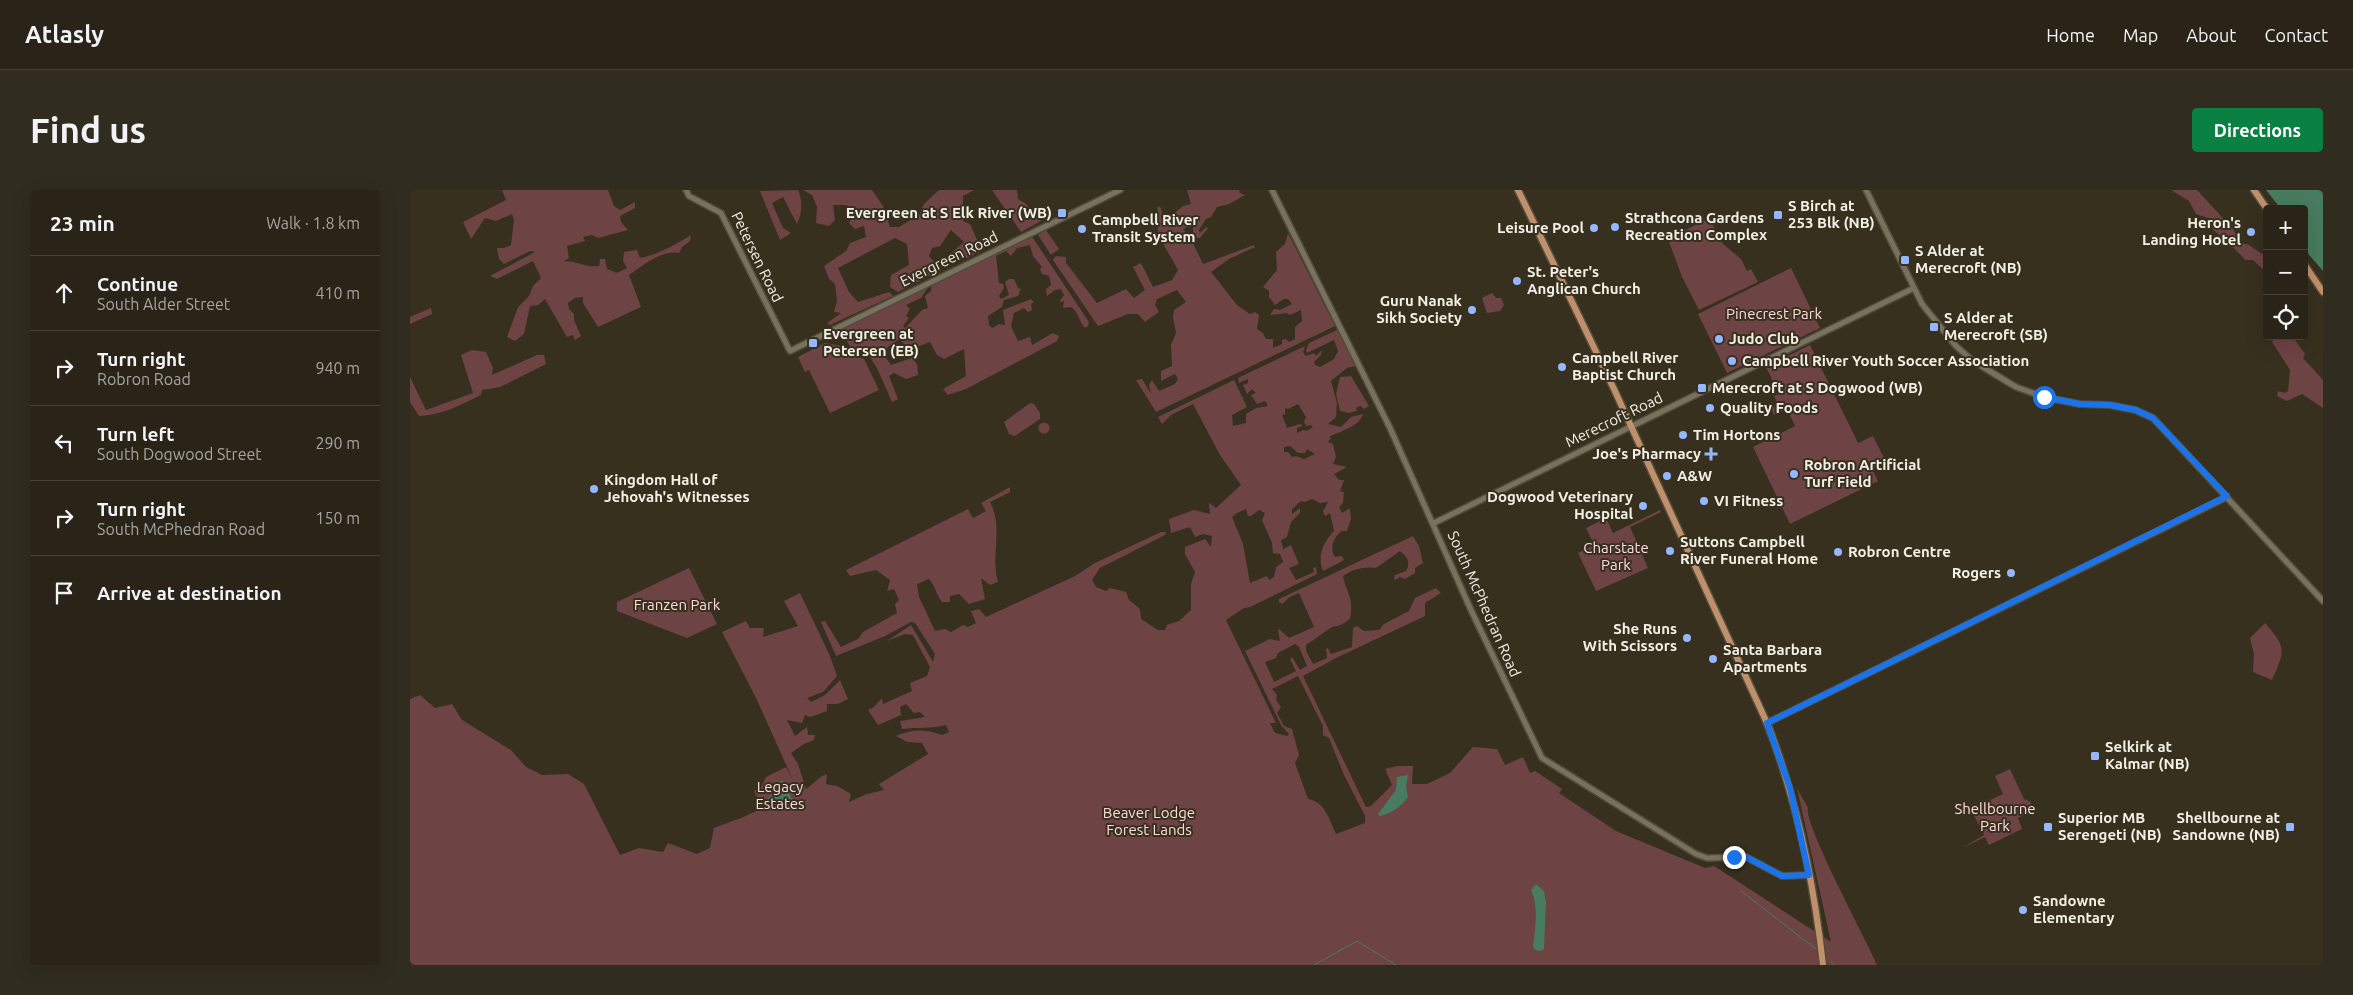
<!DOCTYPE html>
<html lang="en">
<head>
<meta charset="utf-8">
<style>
  :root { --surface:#292417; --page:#312c20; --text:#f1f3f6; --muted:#a5a4a1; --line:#454136; --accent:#0b8043 }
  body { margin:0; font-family:Ubuntu,sans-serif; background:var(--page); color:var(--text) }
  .controls { position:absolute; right:15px; top:15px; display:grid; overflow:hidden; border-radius:5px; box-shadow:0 5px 20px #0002 }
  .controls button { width:45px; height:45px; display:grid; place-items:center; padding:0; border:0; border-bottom:1px solid var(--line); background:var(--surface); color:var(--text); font:25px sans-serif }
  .stop { position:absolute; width:15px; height:15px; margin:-11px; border:4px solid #1a73e8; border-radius:50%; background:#fff }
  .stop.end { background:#1a73e8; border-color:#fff; box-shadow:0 1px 5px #0008 }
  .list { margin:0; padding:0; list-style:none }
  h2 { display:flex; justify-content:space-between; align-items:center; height:65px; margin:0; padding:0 20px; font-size:21px }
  h2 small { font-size:16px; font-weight:400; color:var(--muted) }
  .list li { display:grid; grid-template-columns:32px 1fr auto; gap:15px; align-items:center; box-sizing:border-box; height:75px; padding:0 20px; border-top:1px solid var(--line) }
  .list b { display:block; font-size:19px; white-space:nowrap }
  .list p { margin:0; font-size:16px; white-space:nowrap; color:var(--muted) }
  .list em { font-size:16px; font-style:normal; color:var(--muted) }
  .icon { flex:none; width:28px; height:28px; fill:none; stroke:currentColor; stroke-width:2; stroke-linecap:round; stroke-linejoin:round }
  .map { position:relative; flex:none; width:1913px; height:775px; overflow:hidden; border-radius:5px }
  header { display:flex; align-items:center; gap:30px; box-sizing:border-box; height:70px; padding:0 25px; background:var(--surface); border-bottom:1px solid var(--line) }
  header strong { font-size:24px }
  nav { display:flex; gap:28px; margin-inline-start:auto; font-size:18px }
  .intro { display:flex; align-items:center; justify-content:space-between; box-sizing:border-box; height:120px; padding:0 30px }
  h1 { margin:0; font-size:35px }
  .button { padding:12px 22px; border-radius:5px; background:var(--accent); color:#fff; font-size:18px; font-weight:700 }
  main { display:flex; gap:30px; padding:0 30px }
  aside { flex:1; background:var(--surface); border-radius:5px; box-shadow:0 5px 20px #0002 }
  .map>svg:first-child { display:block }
  .green { fill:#6d4344; fill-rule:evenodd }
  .water { fill:#487b5f }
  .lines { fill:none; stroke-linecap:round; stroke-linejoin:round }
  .stream { stroke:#487b5f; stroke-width:1 }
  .minor-casing { stroke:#524c3d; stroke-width:8 }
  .major-casing { stroke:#524c3d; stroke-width:9 }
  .minor { stroke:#78715d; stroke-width:5 }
  .major { stroke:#c0906a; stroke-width:6 }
  .route { stroke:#1a73e8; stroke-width:6 }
  .poi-dot { fill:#94b7fd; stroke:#37301f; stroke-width:2 }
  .labels { text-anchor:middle; stroke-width:4; stroke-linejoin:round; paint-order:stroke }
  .poi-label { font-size:15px; font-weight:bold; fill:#f3efe4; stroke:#37301f; text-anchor:start }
  .street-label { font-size:15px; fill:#f3efe4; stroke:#37301f }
  .park-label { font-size:15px; fill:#ffdada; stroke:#37301f }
</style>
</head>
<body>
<header>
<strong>Atlasly</strong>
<nav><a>Home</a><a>Map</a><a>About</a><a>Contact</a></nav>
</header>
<div class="intro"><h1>Find us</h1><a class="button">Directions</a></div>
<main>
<aside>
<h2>23 min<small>Walk · 1.8 km</small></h2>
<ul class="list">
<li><svg class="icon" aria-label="ahead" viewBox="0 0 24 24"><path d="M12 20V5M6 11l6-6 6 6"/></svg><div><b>Continue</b><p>South Alder Street</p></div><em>410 m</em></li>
<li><svg class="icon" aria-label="right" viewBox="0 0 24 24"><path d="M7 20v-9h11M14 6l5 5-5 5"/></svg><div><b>Turn right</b><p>Robron Road</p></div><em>940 m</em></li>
<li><svg class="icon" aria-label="left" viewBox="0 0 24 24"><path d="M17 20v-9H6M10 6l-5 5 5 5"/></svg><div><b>Turn left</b><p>South Dogwood Street</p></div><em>290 m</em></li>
<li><svg class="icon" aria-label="right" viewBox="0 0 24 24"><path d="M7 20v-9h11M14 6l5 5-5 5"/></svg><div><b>Turn right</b><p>South McPhedran Road</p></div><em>150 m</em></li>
<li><svg class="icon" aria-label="arrive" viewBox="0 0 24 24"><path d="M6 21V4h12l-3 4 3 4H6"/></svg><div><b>Arrive at destination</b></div></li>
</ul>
</aside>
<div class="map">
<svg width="1913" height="775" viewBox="0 0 1913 775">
  <rect width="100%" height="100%" fill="#37301f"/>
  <path class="green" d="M92 0H198L204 16 210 20 225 12V18L210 26 211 32 218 40 188 48 182 45 173 47 175 51 157 56 159 68 154 71C167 71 176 78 189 76L190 69H195L197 79 207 83 217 78 213 71 214 62 227 60 230 68C249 64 265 55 281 45L280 51 272 57 269 63C253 59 232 76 219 85L231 117 188 137 173 113V107L165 108 158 113 159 119 164 124V130L171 146 165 150 163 145 157 147 135 109 128 115 120 116 114 144 105 151 97 147 108 117 119 106 123 96 131 88 123 71 87 89 80 86 125 62 120 61 94 74 89 69 87 58H94L101 55 104 30 102 24 86 31 75 28 61 49 53 32 96 10Z
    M388 0C393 10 392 25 387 34L373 7 362 13 373 38 381 43 370 50 350 1Z
    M393 0H462L473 16 480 37H489L510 24 513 15 529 0H564L553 6V31L560 34 572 61 557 68 546 67 542 62 554 52 541 40 530 56 522 58 519 66 531 80 488 102 480 97 481 85 499 75 497 54 485 48 428 78 439 102 448 112 479 102 483 106 420 135 417 133 431 123 424 122 427 111 425 94 419 89 414 76 436 61 440 53 456 47 454 36 445 39 439 33 443 25 437 15H423L425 30 419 36 406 33 407 17 402 5Z
    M582 0H607L608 9 616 14 631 31 611 42Z
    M777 0H829L830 3 835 5 819 14 807 17 801 27 796 29 789 40 790 43 796 37 798 38 790 48 783 47V34L773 39 781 49 793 74 844 55 845 57 819 69 801 82 827 115 840 124 845 122 849 125 847 139 853 143 856 149H863V158L872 154V150L876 149 879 152 885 149V137L892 131 891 120 880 125 877 123 860 125 864 119 870 120 882 114 878 109H874L865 115 859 107V101L853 97 867 80 866 62 875 54 878 43 925 136 746 222 726 190 732 189 741 204 739 195 742 190 749 201 765 194 768 189 765 184 751 191V181L762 176 761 155 766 143 763 127 764 120 776 112 767 100 747 109 745 115 749 122 735 132 728 124H718L688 136 643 70 646 66 656 67V73L687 113 716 99 724 108 735 100 723 77 731 73 743 97 762 90 768 80C762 68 753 56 749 44 746 35 750 25 747 18L750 16 752 22V29L756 30 773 16 781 14Z
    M1761 0H1787L1823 39 1831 53 1839 55 1852 64 1857 61V83L1843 70H1835C1834 67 1806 41 1803 40L1798 28 1786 24 1779 11Z
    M1299 28 1312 53 1331 69 1337 81 1341 79 1348 92 1289 120 1272 87 1258 49Z
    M636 40 649 59 641 65 628 45Z
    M621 45 679 132 678 136 675 138C669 132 668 121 661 117L653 118 654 111 649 112 654 105 651 99 645 100 637 106 636 99 641 95 639 86 632 84 630 79 632 77 623 66 620 55 607 58 601 66 596 61 586 66 589 93 593 94 594 98 589 106 591 109 599 105 595 92 599 89H604L608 98 611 99 608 106 594 110 592 117 578 126 579 135 582 138 589 134 595 135 593 120 621 109 624 112 621 114 622 120 618 122 614 118 604 123 601 136 608 151 620 147 622 155 643 143 649 146 647 151 556 199 538 205 533 199 556 186 554 159 534 169 527 165 520 152 494 162V154L489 149 478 157 474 165 481 175 502 168 507 174 508 185 496 189 484 183 479 186 488 209 482 212 467 178 458 164 453 163 449 158 441 159 435 147 427 145 420 150H413L417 145 519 96 511 108 496 115 500 119 496 126 499 128 493 136 495 138 512 120 518 118 515 106 521 101 522 94Z
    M1381 78 1410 138 1317 183 1288 124Z
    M1082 103 1086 108H1091L1094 115 1090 121 1077 123 1072 108Z
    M21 118 22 124 0 134V127Z
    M929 139 944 169 945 176 937 178 921 191 927 213 926 227 918 234 931 237 941 227 953 224C949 237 930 241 919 247L921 248 918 252 923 254 926 267 923 274 937 277 924 284 929 290H934L930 301 934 302 933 313 929 317 932 323 940 318 941 329 937 341H932C924 346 919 358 925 367L932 366 934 370 913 381C907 366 913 352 924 341L920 323 915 326 913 321 918 312 910 313 902 309 895 312 891 311 882 319V324L890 318V323L881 332 877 347 871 350 873 359 881 355 889 374 879 378 877 374 886 390 904 382 903 378 906 377 907 384 840 417 834 418 816 430 866 533H860L865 543 877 546 879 544 871 535 835 461 860 449 870 451 868 440 869 439 879 448 904 437 889 403 880 407 872 414 869 412V409L1003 346 1009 356 1013 373 1005 378V383L995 389 990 387 985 390 984 388 985 385 996 381C1001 372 997 367 990 361L966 378C955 376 942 379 933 386 937 405 944 407 940 429L931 435 922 437 896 455V461L903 474 917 468 916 459 918 458 921 464 942 457 943 438 947 436 954 441 969 440 974 434 999 421 1005 408 1026 398 1031 403 1015 413V426L928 467 893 486 956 617 961 616 982 595 975 579 987 576H1003L1002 594H1017L1040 583 1063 557 1087 559 1095 575 1113 567 1120 583 1125 581 1152 599 1149 603 1206 641 1295 678 1304 676 1421 752 1387 598 1398 618C1393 633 1457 751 1467 775H0V509L10 505 25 518 42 514 52 530 101 560 116 577 132 585 158 584 174 594 210 665 229 658 253 662 258 653 287 664 300 658 304 638C319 632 340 626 352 617L344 601 352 596 356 587 376 577 383 590 346 508 312 442 336 431 340 438H354L353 447 388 436 374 411 390 403 420 466 427 486 413 502 397 508 401 512 415 505 430 490 438 509 428 514H417V521L400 527 395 525 392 533 377 530 385 546 397 537 398 545H405L404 550 394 554 381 563 388 574 396 599 412 586 417 584 416 594 427 596 441 604 439 612 457 604 474 600 469 594 518 564 512 553 497 552 486 546C504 539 514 539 532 545L539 542 536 535C522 539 507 537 492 539L490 531 515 527 510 522 504 523 496 514 490 517 491 525 468 535 458 520 464 517 472 508 473 514 502 501 500 493 517 486 520 477 503 445 495 444 477 451 501 435 523 472 525 464 505 433 501 432 475 446 426 466 411 432 415 431 431 457 448 449 453 442 487 423 485 414 489 410 484 399 477 401 480 390 466 380 440 386 436 380 558 319 563 328 576 321 571 313 600 297V302L580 312C594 338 580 365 588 392L580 395 571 388 575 409 559 414 549 404 540 406V412H532C526 405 526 397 519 389L507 394 509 407 525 441 535 439 541 442 553 435 558 437 566 433 561 421 569 419 576 427 665 386 685 373 751 342H756L755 345 690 378 682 390 686 397 696 401 700 398 716 402 719 410 730 419 731 429 748 440H755L757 435 769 431 781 420V394L785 382 775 364V357L795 349 801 357 802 346 793 344 785 347 780 337 761 343 759 329 784 320 800 324 799 313 806 318 831 295 810 265 783 214 761 225 752 234 748 227 824 190 837 217 822 225 823 236 836 233V224L846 218 858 216 855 211 847 214 841 205 846 203 842 199 837 204 833 195 838 193V189L829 193 828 188 895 156 893 162 896 166 904 163 906 166 912 160 911 165 904 172 905 175 910 177 924 169 928 161 924 150 897 163 896 160 899 153ZM888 214 896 227 894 232 896 236 901 235 903 237 897 241 893 240 887 243V238L893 236 890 234 877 238 872 225 875 224V218L878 219ZM880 256 888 263H895L897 259 905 264 894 269 886 266 882 267 878 262H874V257ZM836 319 838 326H841L849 320 855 323 852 330 862 353 863 363 870 364 873 372 866 377 864 387 859 390 857 386 840 393 833 354 822 327 827 323ZM885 454 889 457 897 476 890 480 882 467 880 469 886 481 864 492 855 472 866 468 868 463ZM888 486 913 536V545L919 548 934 585 955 626V633L926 644C919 630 916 612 898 609L885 573 889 565 882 539 874 536 867 523 871 517 866 510 867 505 862 499Z
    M1867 146H1882L1895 164 1893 168 1913 190V218L1892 204 1877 211 1867 206 1868 201 1875 203 1878 201 1880 180 1862 152Z
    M415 153 433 156 438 164 454 169 469 200 420 223 399 180 395 182 388 167Z
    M1400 155 1448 253 1463 246 1476 272 1462 279 1468 291 1380 334 1343 257 1385 236 1377 219 1364 225 1361 218 1368 215 1364 206 1369 204 1356 177Z
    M62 160 76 162 83 178 82 185 127 165H134L136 174 90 197 72 200 71 205C51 215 32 225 9 226L0 212V187L16 220 63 203 51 165Z
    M941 186 959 216 954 219 951 216 947 217 946 221 939 223 930 221 926 204 930 187Z
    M620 213 624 214 630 223V229L605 246 599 244 594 232Z
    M628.5 238a5.5 5.5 0 1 1 11 0a5.5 5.5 0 1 1-11 0Z
    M1250 320 1251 322 1220 337 1238 378 1186 401 1168 363 1184 355 1176 338 1196 328 1203 343Z
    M279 378 307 434 277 448 207 421V412Z
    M1855 433C1877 458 1875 460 1862 490L1843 482 1844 464 1840 448Z
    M1600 579 1614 609 1621 612 1622 621 1608 628 1612 639 1579 655 1575 647 1552 658 1574 645 1561 619 1593 604 1585 586Z"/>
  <path class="water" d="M1856 0H1913V81L1894 59V19H1871Z
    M998 585 996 597 998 607C991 617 982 623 970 626L968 624 986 600 987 587Z
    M373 591 384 614 381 618 365 615 358 608 368 599 369 592Z
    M1126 694 1134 701 1136 712 1134 759 1131 761 1125 760 1123 757C1125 740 1129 716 1121 700Z"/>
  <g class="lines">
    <path class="stream" d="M1331 701 1406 759
      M1421 772 1423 775
      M904 775 947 751 986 775"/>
    <defs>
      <path id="minor" d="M276 0 279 6 311 23 380 161 710 0
        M862 0 980 238 1061 420 1132 568 1286 664 1297 668 1336 667 1372 686 1399 685
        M1456 0 1512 114 1546 156 1563 171 1606 197 1634 207 1669 214 1700 215 1725 220 1743 228 1913 411
        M1024 333 1504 98
        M1357 533 1817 307"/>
      <path id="major" d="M1108 0 1204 199 1357 533C1387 610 1404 693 1413 775
        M1844 0 1857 19
        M1894 74 1913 102"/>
    </defs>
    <use href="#minor" class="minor-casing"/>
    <use href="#major" class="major-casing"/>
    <use href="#minor" class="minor"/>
    <use href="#major" class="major"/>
  </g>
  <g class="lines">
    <path class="route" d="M1324 667H1336L1372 686 1399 685 1380 598 1357 533 1817 306 1743 228 1726 220 1700 215 1670 214 1634 207"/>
  </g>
  <g class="poi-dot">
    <rect x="647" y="18" width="10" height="10" rx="2.5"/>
    <rect x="1363" y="20" width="10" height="10" rx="2.5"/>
    <circle cx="1205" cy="37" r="5"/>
    <circle cx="1184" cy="38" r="5"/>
    <circle cx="672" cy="39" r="5"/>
    <circle cx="1841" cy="42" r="5"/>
    <rect x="1490" y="65" width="10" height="10" rx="2.5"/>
    <circle cx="1107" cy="91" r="5"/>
    <circle cx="1062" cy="120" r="5"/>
    <rect x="1519" y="132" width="10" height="10" rx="2.5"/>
    <circle cx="1309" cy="149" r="5"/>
    <rect x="398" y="148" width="10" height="10" rx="2.5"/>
    <circle cx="1322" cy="171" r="5"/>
    <circle cx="1152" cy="177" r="5"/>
    <rect x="1287" y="193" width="10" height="10" rx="2.5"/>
    <circle cx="1300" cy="218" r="5"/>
    <circle cx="1273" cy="245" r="5"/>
    <path d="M1298.5 256.5h5v5h5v5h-5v5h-5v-5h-5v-5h5z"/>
    <circle cx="1384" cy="284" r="5"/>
    <circle cx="1257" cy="286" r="5"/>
    <circle cx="184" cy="299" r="5"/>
    <circle cx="1294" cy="311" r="5"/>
    <circle cx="1233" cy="316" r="5"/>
    <circle cx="1260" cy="361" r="5"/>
    <circle cx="1428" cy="362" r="5"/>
    <circle cx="1601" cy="383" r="5"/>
    <circle cx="1277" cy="448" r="5"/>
    <circle cx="1303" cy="469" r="5"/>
    <rect x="1680" y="561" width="10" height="10" rx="2.5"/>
    <rect x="1633" y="632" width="10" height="10" rx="2.5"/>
    <rect x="1875" y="632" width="10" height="10" rx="2.5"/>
    <circle cx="1613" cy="720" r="5"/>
  </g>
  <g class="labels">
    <g class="poi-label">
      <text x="1378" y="21">S Birch at<tspan x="1378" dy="17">253 Blk (NB)</tspan></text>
      <text x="642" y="28" text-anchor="end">Evergreen at S Elk River (WB)</text>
      <text x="1215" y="33">Strathcona Gardens<tspan x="1215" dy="17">Recreation Complex</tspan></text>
      <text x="682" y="35">Campbell River<tspan x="682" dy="17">Transit System</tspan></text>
      <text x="1831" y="38" text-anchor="end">Heron's<tspan x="1831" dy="17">Landing Hotel</tspan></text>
      <text x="1174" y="43" text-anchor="end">Leisure Pool</text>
      <text x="1505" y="66">S Alder at<tspan x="1505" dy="17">Merecroft (NB)</tspan></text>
      <text x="1117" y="87">St. Peter's<tspan x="1117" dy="17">Anglican Church</tspan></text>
      <text x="1052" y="116" text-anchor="end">Guru Nanak<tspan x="1052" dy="17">Sikh Society</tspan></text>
      <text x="1534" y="133">S Alder at<tspan x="1534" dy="17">Merecroft (SB)</tspan></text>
      <text x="413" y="149">Evergreen at<tspan x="413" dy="17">Petersen (EB)</tspan></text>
      <text x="1319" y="154">Judo Club</text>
      <text x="1162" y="173">Campbell River<tspan x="1162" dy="17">Baptist Church</tspan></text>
      <text x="1332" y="176">Campbell River Youth Soccer Association</text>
      <text x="1302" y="203">Merecroft at S Dogwood (WB)</text>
      <text x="1310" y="223">Quality Foods</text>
      <text x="1283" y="250">Tim Hortons</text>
      <text x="1291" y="269" text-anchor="end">Joe's Pharmacy</text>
      <text x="1394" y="280">Robron Artificial<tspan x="1394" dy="17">Turf Field</tspan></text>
      <text x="1267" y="291">A&amp;W</text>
      <text x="194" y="295">Kingdom Hall of<tspan x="194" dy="17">Jehovah's Witnesses</tspan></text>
      <text x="1223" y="312" text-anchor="end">Dogwood Veterinary<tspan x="1223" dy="17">Hospital</tspan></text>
      <text x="1304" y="316">VI Fitness</text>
      <text x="1270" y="357">Suttons Campbell<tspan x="1270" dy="17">River Funeral Home</tspan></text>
      <text x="1438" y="367">Robron Centre</text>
      <text x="1591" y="388" text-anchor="end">Rogers</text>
      <text x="1267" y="444" text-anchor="end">She Runs<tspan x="1267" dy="17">With Scissors</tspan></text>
      <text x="1313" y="465">Santa Barbara<tspan x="1313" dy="17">Apartments</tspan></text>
      <text x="1695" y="562">Selkirk at<tspan x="1695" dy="17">Kalmar (NB)</tspan></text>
      <text x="1648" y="633">Superior MB<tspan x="1648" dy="17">Serengeti (NB)</tspan></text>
      <text x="1870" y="633" text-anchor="end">Shellbourne at<tspan x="1870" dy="17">Sandowne (NB)</tspan></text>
      <text x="1623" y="716">Sandowne<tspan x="1623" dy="17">Elementary</tspan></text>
    </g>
    <g class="street-label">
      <text transform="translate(347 67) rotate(64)" y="5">Petersen Road</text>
      <text transform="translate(539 69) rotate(-26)" y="5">Evergreen Road</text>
      <text transform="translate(1204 230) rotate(-26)" y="5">Merecroft Road</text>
      <text transform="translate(1074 414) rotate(66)" y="5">South McPhedran Road</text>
    </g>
    <g class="park-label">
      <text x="1364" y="129">Pinecrest Park</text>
      <text x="1206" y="363">Charstate<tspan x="1206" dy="17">Park</tspan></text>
      <text x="267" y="420">Franzen Park</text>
      <text x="370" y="602">Legacy<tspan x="370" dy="17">Estates</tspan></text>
      <text x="1585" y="624">Shellbourne<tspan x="1585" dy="17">Park</tspan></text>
      <text x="739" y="628">Beaver Lodge<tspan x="739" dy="17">Forest Lands</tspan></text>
    </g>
  </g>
</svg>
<div class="controls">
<button>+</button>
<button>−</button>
<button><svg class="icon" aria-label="locate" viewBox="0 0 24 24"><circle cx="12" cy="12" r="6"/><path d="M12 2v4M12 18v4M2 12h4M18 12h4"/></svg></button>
</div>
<div class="stop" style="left:1634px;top:207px"></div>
<div class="stop end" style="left:1324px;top:667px"></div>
</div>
</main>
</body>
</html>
